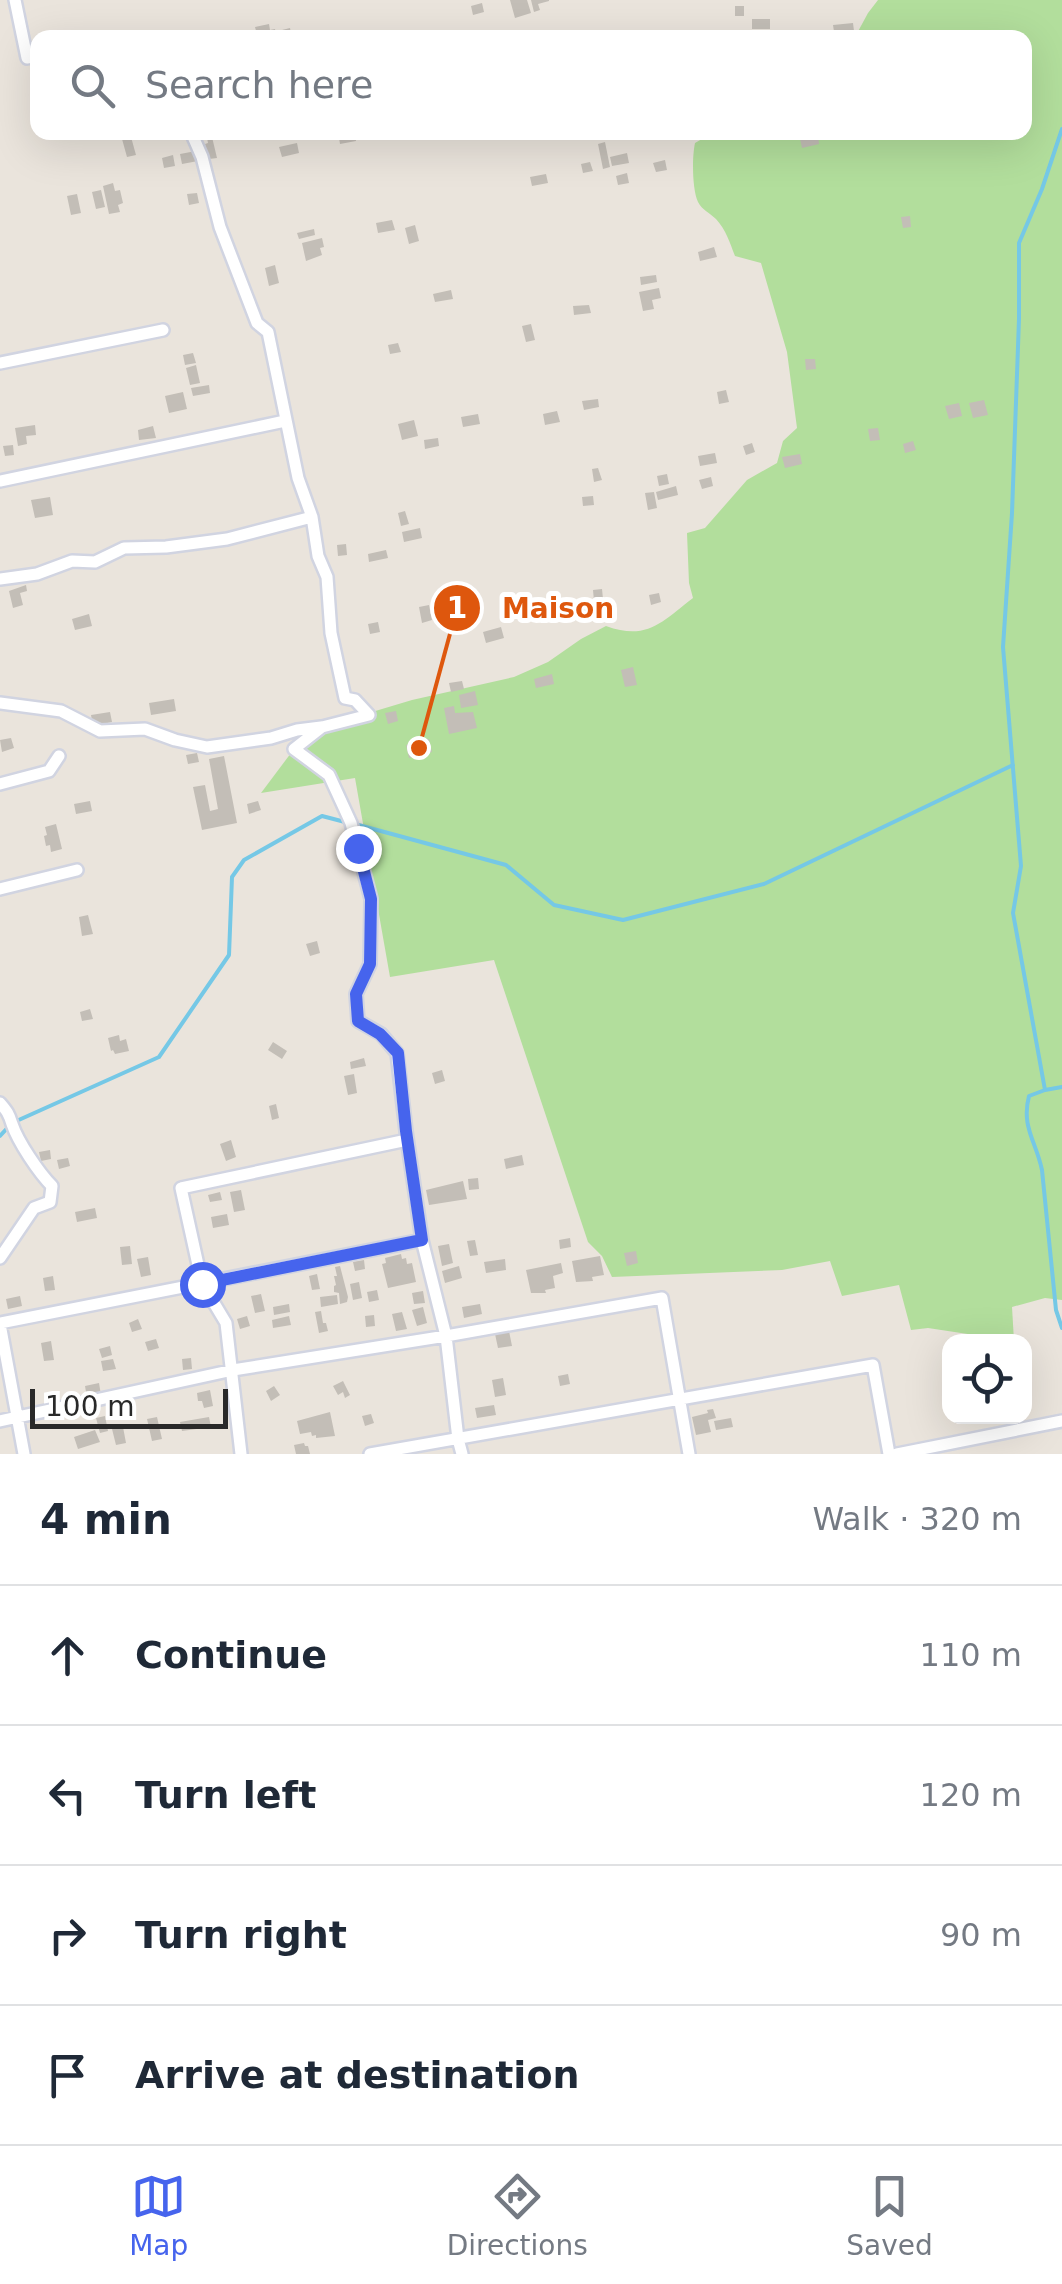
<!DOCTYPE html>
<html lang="en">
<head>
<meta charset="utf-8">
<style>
  :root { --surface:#fff; --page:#f2f2f3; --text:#1f2937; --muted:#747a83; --line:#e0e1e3; --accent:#4664ed }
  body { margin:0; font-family:"DejaVu Sans",sans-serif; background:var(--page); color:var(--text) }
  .controls { position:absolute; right:30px; bottom:30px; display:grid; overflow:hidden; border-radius:20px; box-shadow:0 10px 40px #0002 }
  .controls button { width:90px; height:90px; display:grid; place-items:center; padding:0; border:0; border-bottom:2px solid var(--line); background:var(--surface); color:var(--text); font:50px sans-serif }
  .scale { position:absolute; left:30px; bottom:25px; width:198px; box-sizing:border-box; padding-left:10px; border:5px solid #292929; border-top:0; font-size:28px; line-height:35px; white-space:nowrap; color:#292929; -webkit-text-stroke:8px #fff; paint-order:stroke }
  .stop { position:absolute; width:30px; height:30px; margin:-22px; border:8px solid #4664ed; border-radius:50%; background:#fff }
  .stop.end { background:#4664ed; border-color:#fff; box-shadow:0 2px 10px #0008 }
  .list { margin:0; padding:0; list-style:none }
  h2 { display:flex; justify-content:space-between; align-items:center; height:130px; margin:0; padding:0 40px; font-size:42px }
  h2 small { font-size:32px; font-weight:400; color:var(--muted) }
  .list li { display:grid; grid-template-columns:65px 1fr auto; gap:30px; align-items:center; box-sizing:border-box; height:140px; padding:0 40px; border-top:2px solid var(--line) }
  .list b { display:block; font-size:38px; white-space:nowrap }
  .list em { font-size:32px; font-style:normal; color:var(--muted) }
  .icon { flex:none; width:55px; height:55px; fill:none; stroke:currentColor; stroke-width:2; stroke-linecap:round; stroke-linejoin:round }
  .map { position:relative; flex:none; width:1062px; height:1454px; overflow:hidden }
  .search { position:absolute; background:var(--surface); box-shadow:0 10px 40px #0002; left:30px; right:30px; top:30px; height:110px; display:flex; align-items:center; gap:25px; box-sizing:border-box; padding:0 35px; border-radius:20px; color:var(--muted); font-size:38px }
  .sheet { height:690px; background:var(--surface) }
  nav { display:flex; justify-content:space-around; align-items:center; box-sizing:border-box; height:140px; border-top:2px solid var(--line); background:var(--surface); font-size:28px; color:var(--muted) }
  nav a { display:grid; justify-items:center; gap:5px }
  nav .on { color:var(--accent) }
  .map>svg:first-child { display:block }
  .green { fill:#b2de9c }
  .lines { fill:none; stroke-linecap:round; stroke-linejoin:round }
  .stream { stroke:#75c8e6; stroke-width:4 }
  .building { fill:#c3beb7 }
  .minor-casing { stroke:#d1d4e1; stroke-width:16 }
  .minor { stroke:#fff; stroke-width:11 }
  .route { stroke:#4664ed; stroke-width:12 }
  .leader { fill:none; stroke:#de570d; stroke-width:4 }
  .callout-dot { fill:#de570d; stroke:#fff; stroke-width:4 }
  .mark-label { font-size:30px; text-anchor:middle; font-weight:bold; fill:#fff }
  .callout-label { font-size:28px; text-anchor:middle; font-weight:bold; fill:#de570d; stroke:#fff; stroke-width:10; stroke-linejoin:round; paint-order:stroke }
</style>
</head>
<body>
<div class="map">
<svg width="1062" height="1454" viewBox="0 0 1062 1454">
  <rect width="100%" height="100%" fill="#eae4dc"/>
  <path class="green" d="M878 0H1062V1300L1045 1298 1012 1307 1014 1341 928 1328 911 1330 899 1285 842 1296 830 1261 782 1270 612 1277 602 1256 588 1242 494 960 390 977 355 778 261 793 294 749 322 727 412 700 514 677 548 662 581 639 606 626C647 641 662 622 693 598L689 583 687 533 705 528 747 480 777 463 783 441 797 428 787 352 761 263 735 256C730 243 726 230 716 219 710 213 702 210 698 202 692 189 692 157 695 143L714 132H1024V38L855 37 868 13Z"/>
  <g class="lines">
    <path class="stream" d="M1062 129 1042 189 1019 243V319L1012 513 1003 647 1021 866 1013 913 1045 1090 1062 1087
      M355 824 506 865 554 905 623 920 764 884 1013 765
      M1045 1090 1029 1096C1021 1127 1036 1141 1042 1170L1056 1310 1062 1328
      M0 1136 12 1123 159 1057 229 955 232 877 244 860 322 816 345 822"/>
  </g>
  <path class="building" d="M510 0H527L531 13 515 18Z
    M531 0H549V1L538 4 540 10 534 12Z
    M482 3 484 12 473 15 471 6Z
    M735 6H744V16H735Z
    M752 19H770V29H752Z
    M853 23 854 31 843 32 844 38H835L833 25Z
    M269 24 270 30 275 29 277 38H258L255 27Z
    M290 28 292 38H279L278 31Z
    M338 132H355L356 141 340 144Z
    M818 135 819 144 802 148 800 139Z
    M131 137 136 155 127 157 122 139Z
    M212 137 217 158 209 159 205 144 208 143 207 138Z
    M605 142 610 167 603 169 598 144Z
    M297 143 299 153 282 157 279 147Z
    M196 151 198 161 182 164 180 154Z
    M627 153 629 163 612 166 610 157Z
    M173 155 175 166 164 168 162 158Z
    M665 160 667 170 656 172 653 163Z
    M590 162 593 171 583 173 581 164Z
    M627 173 629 183 618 185 616 176Z
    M546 174 548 183 532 186 530 177Z
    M113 183 115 191 120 190 123 203 118 205 120 212 109 214 103 186Z
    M101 190 105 207 96 209 92 192Z
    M197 193 199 203 189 205 187 194Z
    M77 194 81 213 71 215 67 196Z
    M910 216 911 227 903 228 901 217Z
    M392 220 395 230 378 233 376 223Z
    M415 225 419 241 409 244 405 228Z
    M314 229 315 235 299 239 297 233Z
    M322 238 324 247 320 248 322 255 306 261 302 243Z
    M714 247 717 257 700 261 698 252Z
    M275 265 279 283 269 286 265 268Z
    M656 275 657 282 641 285 640 277Z
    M659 288 661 298 652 300 654 309 643 311 639 292Z
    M451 290 453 299 435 302 433 294Z
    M589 305 591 313 574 315 573 306Z
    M531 324 535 340 526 342 522 326Z
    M398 343 401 352 390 354 388 345Z
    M193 353 196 363 185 365 183 355Z
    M805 359H815L816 369 806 370Z
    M196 365 200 383 190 385 186 368Z
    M209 385 210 393 193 396 191 388Z
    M726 390 729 402 719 404 717 392Z
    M183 392 187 409 169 413 165 396Z
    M598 399 599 407 584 410 582 401Z
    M984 400 988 415 973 418 969 403Z
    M959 403 962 416 949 419 945 406Z
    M557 411 560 422 545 425 543 414Z
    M478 414 480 424 463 427 461 417Z
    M414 420 418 436 402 440 398 424Z
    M35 425 36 435 26 436 27 444 18 446 15 428Z
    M153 426 156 438 139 440 138 430Z
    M878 428 880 440 870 441 868 429Z
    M438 438 439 446 425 449 424 440Z
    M913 441 916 450 905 453 903 444Z
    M752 443 755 452 746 455 743 446Z
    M13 445 14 455 5 456 3 446Z
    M715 453 717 463 700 466 698 456Z
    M800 454 802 464 785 468 782 457Z
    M598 468 602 480 594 482 592 469Z
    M667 474 669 484 659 486 657 476Z
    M711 477 713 486 702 489 699 480Z
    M676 486 678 495 658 500 656 492Z
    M654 492 657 508 648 510 645 493Z
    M593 496 594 505 583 506 582 497Z
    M50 497 53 515 35 518 31 500Z
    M405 511 409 524 401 526 398 513Z
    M420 528 422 538 404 542 402 532Z
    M346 544 347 555 338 556 337 545Z
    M386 550 388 558 369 562 368 554Z
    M26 585 27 591 20 593 23 605 13 608 9 591Z
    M602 589 603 599 594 601 593 590Z
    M659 593 661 602 651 605 649 595Z
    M429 605 432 620 422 623 419 607Z
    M89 614 92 626 75 630 72 619Z
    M378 622 380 632 370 634 368 624Z
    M501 627 504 638 486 643 483 632Z
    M633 667 637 685 625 687 621 670Z
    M552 674 554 684 536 688 534 679Z
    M462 681 464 689 451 692 449 683Z
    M475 691 478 705 461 708 459 695Z
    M174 699 176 711 151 715 149 703Z
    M454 706 455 713 473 712 477 728 449 734 444 708Z
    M396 711 398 721 388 724 385 713Z
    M110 712 112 722 93 726 91 715Z
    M11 738 14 748 2 752 0 740Z
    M429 739 432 752 409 758 406 745Z
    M197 753 199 762 188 764 186 755Z
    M224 756 237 823 202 830 193 787 205 785 210 811 218 809 209 759Z
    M90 801 92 811 76 814 74 804Z
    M258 801 261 810 249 814 247 804Z
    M56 824 62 849 51 852 50 845 46 846 44 836 47 835 45 827Z
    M88 915 93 934 82 936 79 917Z
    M317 941 320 953 310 956 306 944Z
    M90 1009 93 1019 82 1021 80 1012Z
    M119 1035 120 1041 126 1039 129 1051 115 1054 113 1050 111 1051 108 1038Z
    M273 1042 287 1051 282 1059 268 1050Z
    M364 1058 366 1066 351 1069 350 1062Z
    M442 1070 445 1081 435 1084 432 1073Z
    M354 1074 357 1093 348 1095 344 1076Z
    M276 1104 279 1118 272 1120 269 1106Z
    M231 1140 236 1157 226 1161 220 1144Z
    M50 1150 51 1159 41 1161 39 1152Z
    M522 1155 524 1165 506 1169 504 1159Z
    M68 1158 70 1166 59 1169 57 1160Z
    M478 1178 479 1189 469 1190 468 1179Z
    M463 1181 467 1199 429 1205 426 1190Z
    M241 1190 245 1210 234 1212 230 1192Z
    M220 1192 222 1200 210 1202 208 1195Z
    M95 1208 97 1218 77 1222 75 1212Z
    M227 1214 229 1225 213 1228 211 1217Z
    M570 1238 571 1247 560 1249 559 1240Z
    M475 1240 478 1255 470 1256 467 1241Z
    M449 1244 453 1263 442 1266 438 1246Z
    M130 1246 132 1264 122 1265 120 1247Z
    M636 1251 638 1263 627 1266 624 1253Z
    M401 1254 402 1259 406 1258 407 1264 412 1263 416 1282 388 1288 382 1264 386 1263 385 1258Z
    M600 1256 604 1275 592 1277 593 1281 576 1282 572 1261Z
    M148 1257 151 1275 141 1277 137 1259Z
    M505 1259 506 1270 486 1273 484 1262Z
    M364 1260 365 1269 355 1271 353 1262Z
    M561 1263 563 1273 553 1276 555 1288 545 1290 546 1293H531L526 1270Z
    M340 1266 348 1297 347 1302 340 1304 339 1293 334 1292V1286L336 1285 334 1276H337L335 1267Z
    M459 1266 462 1278 445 1283 442 1271Z
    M317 1274 320 1289 312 1290 309 1276Z
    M53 1276 55 1290 45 1291 43 1278Z
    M359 1282 362 1298 353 1300 350 1284Z
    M377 1290 379 1300 369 1302 367 1292Z
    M423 1291 425 1303 414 1304 412 1293Z
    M261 1294 265 1311 255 1313 251 1296Z
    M337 1295 338 1304 321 1307 320 1297Z
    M20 1296 22 1306 8 1309 6 1299Z
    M289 1304 290 1312 274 1315 273 1307Z
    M480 1304 482 1314 464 1318 462 1307Z
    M423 1307 427 1323 417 1326 412 1310Z
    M321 1311 323 1323H326L328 1331 319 1333 315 1312Z
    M402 1312 407 1329 396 1331 392 1314Z
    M374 1315 375 1326 366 1327 365 1316Z
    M247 1316 250 1326 240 1329 237 1319Z
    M289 1316 291 1325 273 1328 272 1320Z
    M138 1319 142 1329 132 1332 129 1323Z
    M509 1331 512 1346 498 1348 495 1334Z
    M156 1339 159 1348 148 1351 145 1342Z
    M51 1341 54 1360 44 1361 41 1343Z
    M110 1346 112 1355 102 1358 99 1349Z
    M191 1358 192 1369 183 1370 182 1359Z
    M113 1359 116 1369 103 1371 101 1361Z
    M568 1374 570 1384 560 1386 558 1376Z
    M503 1378 506 1395 495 1397 492 1380Z
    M343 1381 350 1395 345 1398 343 1392 338 1395 333 1386Z
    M99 1383 101 1395 87 1398 85 1386Z
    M274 1386 280 1395 271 1401 266 1391Z
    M210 1390 213 1406 204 1408 202 1401H198L197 1393Z
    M494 1405 496 1415 477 1418 475 1408Z
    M713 1409 716 1418 708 1420 711 1432 696 1435 692 1417 708 1413 707 1410Z
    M330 1412 335 1436 316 1438V1435L312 1436 311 1432 300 1434 297 1421Z
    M371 1414 374 1423 365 1426 362 1416Z
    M105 1416 108 1431 100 1433 96 1418Z
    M157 1417 162 1439 152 1441 147 1419Z
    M209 1417 211 1427 182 1431 180 1422Z
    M731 1418 733 1427 716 1430 714 1421Z
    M123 1427 126 1443 116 1445 112 1429Z
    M95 1430 100 1442 78 1449 74 1437Z
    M304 1443 305 1446H308L310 1454H296L294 1445Z"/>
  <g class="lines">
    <defs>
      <path id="minor" d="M15 0 27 58 38 56
        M191 132 202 157 220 227 257 323 268 332 298 478 312 517 318 556 327 577 331 633 345 698 355 700 369 715 322 727 294 749 329 775 351 823 371 899 370 964 356 994 358 1021 381 1034 397 1053 406 1131 422 1240 446 1336 458 1439 462 1454
        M0 363 163 330
        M0 481 285 421
        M0 579 37 574 72 561 95 562 124 548 166 547 227 539 312 517
        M0 703 61 711 100 731 145 729 175 740 207 747 271 738 297 730 321 727
        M0 784 49 771 59 756
        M0 889 77 870
        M0 1103C7 1111 9 1114 12 1124 18 1142 39 1173 52 1186L50 1202 34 1208 0 1258
        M0 1323 422 1240
        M0 1324 24 1454
        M0 1421 233 1370 446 1336 662 1298 689 1454
        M241 1454 226 1323 202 1283 181 1188 407 1140
        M370 1454 873 1365 889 1454
        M897 1454 1062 1421"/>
    </defs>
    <use href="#minor" class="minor-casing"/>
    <use href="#minor" class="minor"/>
  </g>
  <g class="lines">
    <path class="route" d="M202 1284 422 1240 406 1131 398 1053 380 1034 358 1021 356 994 370 964 371 899 358 848"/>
  </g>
  <path class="leader" d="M419 748L457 608"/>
  <g class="callout-dot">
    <circle cx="419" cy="748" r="10"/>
    <circle cx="457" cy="608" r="25"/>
  </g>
  <g class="mark-label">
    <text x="457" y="618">1</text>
  </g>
  <g class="callout-label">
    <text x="558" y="618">Maison</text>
  </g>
</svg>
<div class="controls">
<button><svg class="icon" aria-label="locate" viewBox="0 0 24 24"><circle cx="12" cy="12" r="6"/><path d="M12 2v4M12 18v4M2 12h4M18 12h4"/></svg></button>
</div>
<div class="scale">100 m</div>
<div class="stop" style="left:202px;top:1284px"></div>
<div class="stop end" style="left:358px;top:848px"></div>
<div class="search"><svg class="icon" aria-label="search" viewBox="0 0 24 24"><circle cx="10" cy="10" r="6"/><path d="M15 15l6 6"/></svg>Search here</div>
</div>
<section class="sheet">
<h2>4 min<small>Walk · 320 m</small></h2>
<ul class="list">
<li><svg class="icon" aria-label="ahead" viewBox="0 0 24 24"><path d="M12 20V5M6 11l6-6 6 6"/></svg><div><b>Continue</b></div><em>110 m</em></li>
<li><svg class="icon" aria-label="left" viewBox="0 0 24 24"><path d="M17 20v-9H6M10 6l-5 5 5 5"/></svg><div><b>Turn left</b></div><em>120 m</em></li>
<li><svg class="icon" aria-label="right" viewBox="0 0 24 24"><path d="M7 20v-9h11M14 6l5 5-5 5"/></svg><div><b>Turn right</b></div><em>90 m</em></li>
<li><svg class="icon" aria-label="arrive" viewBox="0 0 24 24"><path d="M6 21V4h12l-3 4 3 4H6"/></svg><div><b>Arrive at destination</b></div></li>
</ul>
</section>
<nav>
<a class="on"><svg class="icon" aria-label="map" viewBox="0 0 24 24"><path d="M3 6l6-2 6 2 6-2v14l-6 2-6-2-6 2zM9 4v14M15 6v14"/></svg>Map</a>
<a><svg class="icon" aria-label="directions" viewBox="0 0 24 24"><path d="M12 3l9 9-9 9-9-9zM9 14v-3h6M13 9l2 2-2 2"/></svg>Directions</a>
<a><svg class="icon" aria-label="saved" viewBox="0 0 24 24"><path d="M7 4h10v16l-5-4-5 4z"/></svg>Saved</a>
</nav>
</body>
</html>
